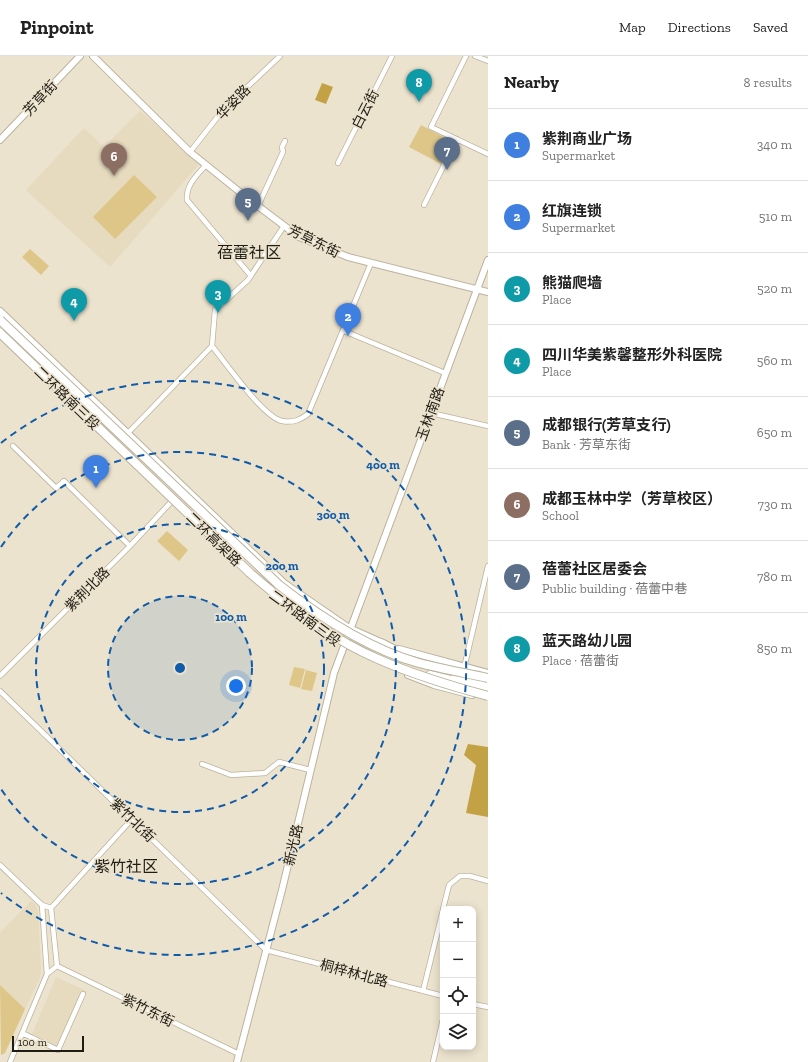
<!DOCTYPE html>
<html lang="en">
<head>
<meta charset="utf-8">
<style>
  :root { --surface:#fff; --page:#f2f2f2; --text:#222; --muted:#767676; --line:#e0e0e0; --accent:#1a73e8 }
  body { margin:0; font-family:"Zilla Slab","Noto Sans SC",serif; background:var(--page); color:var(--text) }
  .controls { position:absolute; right:12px; bottom:12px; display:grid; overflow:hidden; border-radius:8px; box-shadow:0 2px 10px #0003 }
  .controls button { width:36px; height:36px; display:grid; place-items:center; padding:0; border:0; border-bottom:1px solid var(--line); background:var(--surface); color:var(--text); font:20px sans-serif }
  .scale { position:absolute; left:12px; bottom:10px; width:72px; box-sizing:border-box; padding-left:4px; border:2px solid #1f1c14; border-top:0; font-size:11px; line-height:14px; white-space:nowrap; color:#1f1c14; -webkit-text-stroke:3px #ece3ce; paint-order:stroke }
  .you { position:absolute; left:236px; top:630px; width:14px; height:14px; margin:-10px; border:3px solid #fff; border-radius:50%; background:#1a73e8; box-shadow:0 0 0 6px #1a73e833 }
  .badge { display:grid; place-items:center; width:26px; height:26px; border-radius:50%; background:var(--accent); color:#fff; font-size:13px; font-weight:700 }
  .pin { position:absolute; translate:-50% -33px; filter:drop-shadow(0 1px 2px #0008) }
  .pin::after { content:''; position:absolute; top:21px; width:14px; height:12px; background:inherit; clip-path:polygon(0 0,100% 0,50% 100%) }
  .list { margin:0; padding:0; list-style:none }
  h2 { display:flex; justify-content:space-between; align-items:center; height:52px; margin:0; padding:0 16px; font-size:17px }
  h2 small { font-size:13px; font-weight:400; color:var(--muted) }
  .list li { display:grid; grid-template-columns:26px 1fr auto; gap:12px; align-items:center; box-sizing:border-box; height:72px; padding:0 16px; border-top:1px solid var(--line) }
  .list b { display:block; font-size:15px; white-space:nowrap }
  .list p { margin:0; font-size:13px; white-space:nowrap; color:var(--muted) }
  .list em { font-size:13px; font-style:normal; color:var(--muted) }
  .icon { flex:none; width:22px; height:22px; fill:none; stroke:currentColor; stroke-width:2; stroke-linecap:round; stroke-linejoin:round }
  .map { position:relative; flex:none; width:488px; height:1006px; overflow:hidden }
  header { display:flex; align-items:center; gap:24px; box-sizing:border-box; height:56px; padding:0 20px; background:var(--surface); border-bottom:1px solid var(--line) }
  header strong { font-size:19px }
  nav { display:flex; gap:22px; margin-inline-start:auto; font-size:14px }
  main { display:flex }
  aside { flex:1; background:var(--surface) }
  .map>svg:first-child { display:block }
  .built { fill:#e6dbbe }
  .green { fill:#ddc688 }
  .water { fill:#c3a246 }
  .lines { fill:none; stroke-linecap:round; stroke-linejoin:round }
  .street-casing { stroke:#bbb39e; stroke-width:6 }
  .secondary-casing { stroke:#bbb39e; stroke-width:8 }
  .highway-casing { stroke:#bbb39e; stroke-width:10 }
  .street { stroke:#fff; stroke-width:4.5 }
  .secondary { stroke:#fff; stroke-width:6 }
  .highway { stroke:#fff; stroke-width:8 }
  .highway-bridge-casing { stroke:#bbb39e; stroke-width:10; stroke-linecap:butt }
  .highway-bridge { stroke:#fff; stroke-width:8 }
  .ring { fill:none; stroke:#105baa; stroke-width:2; stroke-dasharray:7 5 }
  .labels { text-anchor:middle; stroke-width:3.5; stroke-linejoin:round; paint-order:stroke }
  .street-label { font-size:14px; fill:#1f1c14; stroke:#ece3ce }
  .quarter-label { font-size:16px; fill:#1f1c14; stroke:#ece3ce }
  .centre { fill:#105baa; stroke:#ece3ce; stroke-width:2 }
  .ring-label { font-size:12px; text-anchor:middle; font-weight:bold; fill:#105baa; stroke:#ece3ce; stroke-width:3.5; stroke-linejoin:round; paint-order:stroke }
</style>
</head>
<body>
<header>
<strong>Pinpoint</strong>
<nav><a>Map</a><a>Directions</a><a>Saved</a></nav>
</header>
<main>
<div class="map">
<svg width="488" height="1006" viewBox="0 0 488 1006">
  <rect width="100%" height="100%" fill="#ece3ce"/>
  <path class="built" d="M140 55 200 107 110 211 26 134 84 72 104 91Z
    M31 845 36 849 38 855 41 913 40 922 25 953 0 929V877Z
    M56 921 87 935 62 992 32 978Z"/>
  <path class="green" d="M421 69 453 86 441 108 409 91Z
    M134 119 157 141 115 183 93 161Z
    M30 193 49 210 41 219 22 201Z
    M167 475 188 494 179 505 157 485Z
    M294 611 305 613 300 632 289 629Z
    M306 614 317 617 312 635 301 633Z
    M0 929 25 953 5 997 1 999Z"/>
  <path class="water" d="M322 27 333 31 326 48 315 44Z
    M468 688 488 691V761L466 757 476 709 464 699Z"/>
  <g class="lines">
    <defs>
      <path id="street" d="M466 0 431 71 488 98
        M475 0 488 5
        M190 96 223 54 280 0
        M338 107 392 0
        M206 109C196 120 186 129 187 144L251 220
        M424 149 457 83
        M258 150 283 96 282 91 285 85
        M344 275 445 317
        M212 290C226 307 263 361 282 365 293 367 300 364 308 358L371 207
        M431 357 488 370
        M128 377 212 290 215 254 248 224 284 170
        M13 390 56 432 64 425 130 490
        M464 612 488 510
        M0 620 130 490 172 445
        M0 635 266 894 443 940
        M202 708 231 719 265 717 279 706 310 714
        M0 809 42 849 51 852 132 763
        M51 852 57 910
        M443 853 449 829 460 820H470L488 825
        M57 910 239 998
        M47 918 57 910
        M423 935 443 854
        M473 948 488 951
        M22 977 58 994 83 938
        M10 1006 47 918 42 849
        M433 1006 443 963"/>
      <path id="secondary" d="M93 0 190 96 246 141 299 181 348 201 488 236
        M0 84 80 0
        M0 255 284 527 349 572 385 588
        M399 593 488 617
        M408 619 434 629 472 639
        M237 1006 282 834 334 617 488 204"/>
      <path id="highway" d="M381 587 405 599
        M430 619 488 633
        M456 619 488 627"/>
    </defs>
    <use href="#street" class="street-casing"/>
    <use href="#secondary" class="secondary-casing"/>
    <use href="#highway" class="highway-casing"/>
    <use href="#street" class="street"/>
    <use href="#secondary" class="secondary"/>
    <use href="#highway" class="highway"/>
    <defs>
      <path id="highway-bridge" d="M0 264 279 529C320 561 368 593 419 607 442 613 465 617 488 622
        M0 277 250 517C289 551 331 583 378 603 414 619 451 630 488 640"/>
    </defs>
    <use href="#highway-bridge" class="highway-bridge-casing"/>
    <use href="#highway-bridge" class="highway-bridge"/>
  </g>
  <circle cx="180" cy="612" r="72" fill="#105baa" fill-opacity=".12"/>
  <g class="ring">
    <circle cx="180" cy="612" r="72"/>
    <circle cx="180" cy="612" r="144"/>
    <path d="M1 491A216 216 0 1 1 1 733"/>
    <path d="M1 387A287 287 0 1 1 1 837"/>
  </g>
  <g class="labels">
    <g class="street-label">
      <text transform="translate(40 42) rotate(-47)" y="5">芳草街</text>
      <text transform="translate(233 46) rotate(-46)" y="5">华姿路</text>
      <text transform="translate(365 53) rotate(-63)" y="5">白云街</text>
      <text transform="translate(314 185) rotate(26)" y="5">芳草东街</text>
      <text transform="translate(67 342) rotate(44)" y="5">二环路南三段</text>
      <text transform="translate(430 358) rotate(-70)" y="5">玉林南路</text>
      <text transform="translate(214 483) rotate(44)" y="5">二环高架路</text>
      <text transform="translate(87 533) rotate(-45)" y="5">紫荆北路</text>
      <text transform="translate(305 562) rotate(36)" y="5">二环路南三段</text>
      <text transform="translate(133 764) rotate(44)" y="5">紫竹北街</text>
      <text transform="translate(293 789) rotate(-77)" y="5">新光路</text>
      <text transform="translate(354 917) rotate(15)" y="5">桐梓林北路</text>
      <text transform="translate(148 954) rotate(26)" y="5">紫竹东街</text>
    </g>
    <g class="quarter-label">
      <text x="249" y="202">蓓蕾社区</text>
      <text x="126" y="816">紫竹社区</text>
    </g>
  </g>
  <circle cx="180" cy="612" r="6" class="centre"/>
  <g class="ring-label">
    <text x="383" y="413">400 m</text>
    <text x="333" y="463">300 m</text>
    <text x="282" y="514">200 m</text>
    <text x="231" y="565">100 m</text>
  </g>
</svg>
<div class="controls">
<button>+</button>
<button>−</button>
<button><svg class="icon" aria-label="locate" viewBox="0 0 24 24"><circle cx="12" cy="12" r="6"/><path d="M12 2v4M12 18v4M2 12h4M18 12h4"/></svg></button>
<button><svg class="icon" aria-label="layers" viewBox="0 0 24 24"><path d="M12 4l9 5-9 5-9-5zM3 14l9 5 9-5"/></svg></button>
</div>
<div class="scale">100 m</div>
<div class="you"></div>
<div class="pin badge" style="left:96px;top:432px;background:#3f7fe0">1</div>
<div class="pin badge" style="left:348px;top:280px;background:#3f7fe0">2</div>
<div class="pin badge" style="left:218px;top:257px;background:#0f9aa8">3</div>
<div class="pin badge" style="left:74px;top:265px;background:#0f9aa8">4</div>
<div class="pin badge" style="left:248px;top:165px;background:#5c6f8a">5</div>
<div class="pin badge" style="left:114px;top:120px;background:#8d6e63">6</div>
<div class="pin badge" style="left:447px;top:114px;background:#5c6f8a">7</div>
<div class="pin badge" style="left:419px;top:46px;background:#0f9aa8">8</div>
</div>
<aside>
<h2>Nearby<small>8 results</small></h2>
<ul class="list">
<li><span class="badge" style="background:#3f7fe0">1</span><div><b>紫荆商业广场</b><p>Supermarket</p></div><em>340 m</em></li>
<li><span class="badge" style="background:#3f7fe0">2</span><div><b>红旗连锁</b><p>Supermarket</p></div><em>510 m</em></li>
<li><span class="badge" style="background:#0f9aa8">3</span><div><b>熊猫爬墙</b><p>Place</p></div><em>520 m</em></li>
<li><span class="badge" style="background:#0f9aa8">4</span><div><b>四川华美紫馨整形外科医院</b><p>Place</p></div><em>560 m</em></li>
<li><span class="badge" style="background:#5c6f8a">5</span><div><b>成都银行(芳草支行)</b><p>Bank · 芳草东街</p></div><em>650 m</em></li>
<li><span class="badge" style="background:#8d6e63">6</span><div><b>成都玉林中学（芳草校区）</b><p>School</p></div><em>730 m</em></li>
<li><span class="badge" style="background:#5c6f8a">7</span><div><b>蓓蕾社区居委会</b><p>Public building · 蓓蕾中巷</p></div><em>780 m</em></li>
<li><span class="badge" style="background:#0f9aa8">8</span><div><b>蓝天路幼儿园</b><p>Place · 蓓蕾街</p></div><em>850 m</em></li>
</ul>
</aside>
</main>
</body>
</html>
